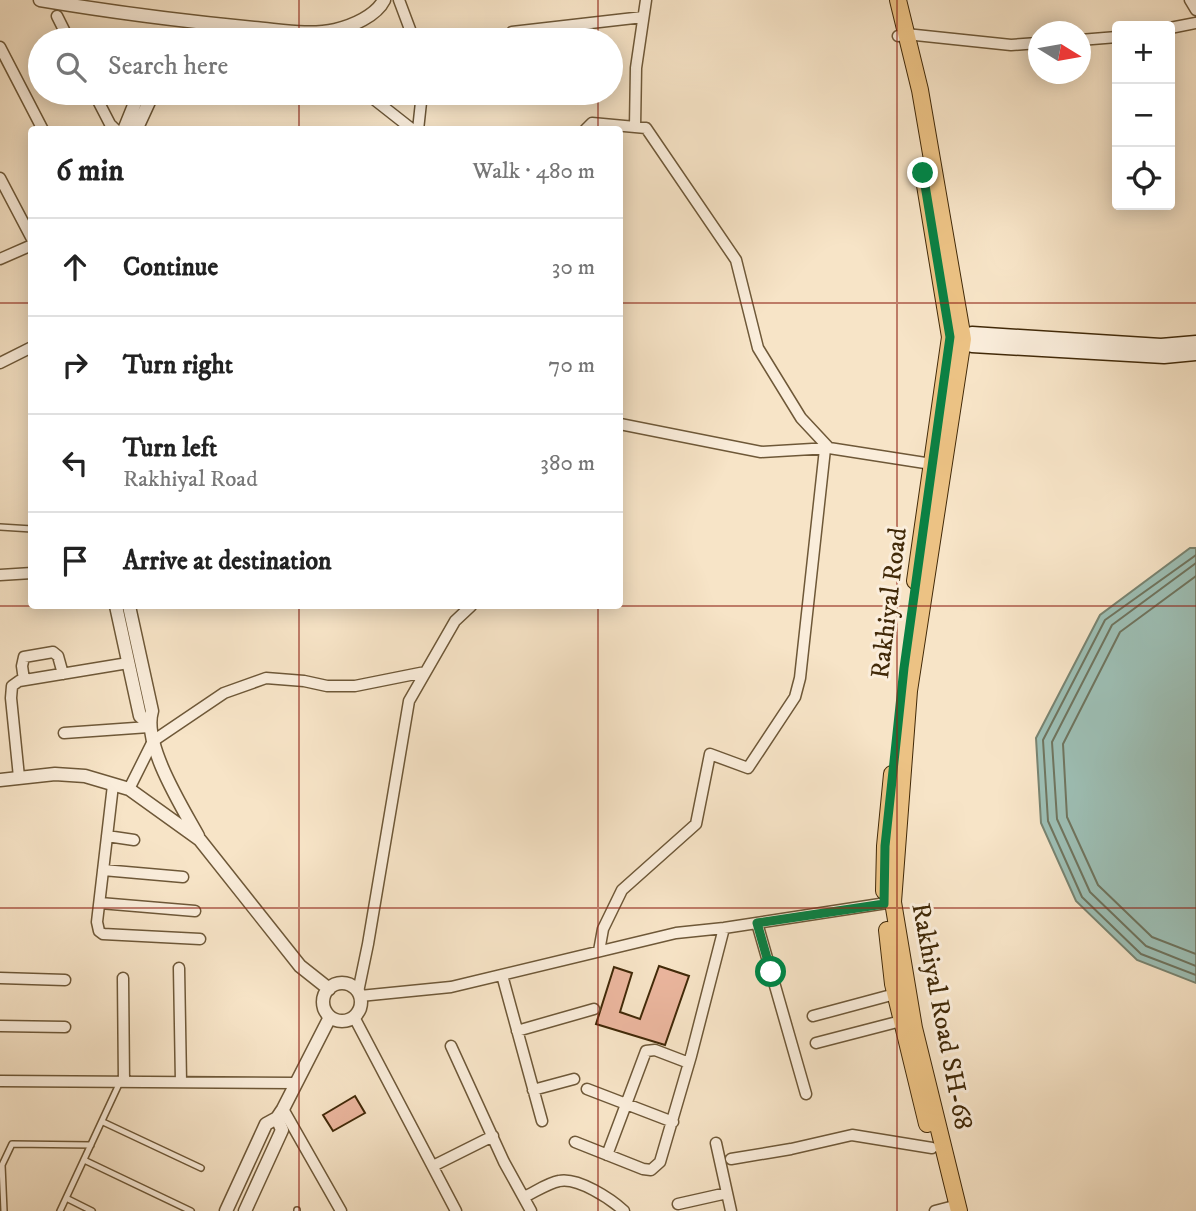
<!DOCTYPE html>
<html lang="en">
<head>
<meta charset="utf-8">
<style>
  :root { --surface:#fff; --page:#f6f6f6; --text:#222; --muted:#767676; --line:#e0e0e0 }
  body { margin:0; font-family:"IM FELL DW Pica",serif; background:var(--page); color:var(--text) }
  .controls { position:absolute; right:21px; top:21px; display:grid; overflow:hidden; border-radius:7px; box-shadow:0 4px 18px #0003 }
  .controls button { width:63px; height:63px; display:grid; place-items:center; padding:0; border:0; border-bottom:2px solid var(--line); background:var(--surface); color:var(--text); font:35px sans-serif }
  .compass { position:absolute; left:1028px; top:21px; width:63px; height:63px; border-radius:50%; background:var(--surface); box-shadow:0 4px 18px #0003; rotate:101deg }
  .stop { position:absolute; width:21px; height:21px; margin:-16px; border:5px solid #0b8043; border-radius:50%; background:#fff }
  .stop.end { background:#0b8043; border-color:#fff; box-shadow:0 2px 7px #0008 }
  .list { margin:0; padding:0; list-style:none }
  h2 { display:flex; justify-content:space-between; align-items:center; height:91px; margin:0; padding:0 28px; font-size:30px }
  h2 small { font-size:23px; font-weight:400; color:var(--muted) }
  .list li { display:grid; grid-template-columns:46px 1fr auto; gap:21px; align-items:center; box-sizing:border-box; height:98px; padding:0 28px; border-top:2px solid var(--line) }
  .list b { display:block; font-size:26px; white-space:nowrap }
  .list p { margin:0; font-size:23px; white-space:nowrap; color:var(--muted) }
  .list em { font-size:23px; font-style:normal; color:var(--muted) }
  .icon { flex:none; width:38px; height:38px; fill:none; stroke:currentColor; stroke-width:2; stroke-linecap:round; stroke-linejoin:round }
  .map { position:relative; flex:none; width:1196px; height:1211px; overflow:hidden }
  .search { position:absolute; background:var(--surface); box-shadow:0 4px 18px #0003; left:28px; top:28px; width:595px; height:77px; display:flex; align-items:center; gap:18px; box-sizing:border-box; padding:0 24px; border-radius:38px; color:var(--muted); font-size:26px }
  .panel { position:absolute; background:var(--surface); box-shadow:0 4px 18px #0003; left:28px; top:126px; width:595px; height:483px; border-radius:7px }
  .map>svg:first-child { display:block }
  .water { fill:#9dbfb5; stroke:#788370; stroke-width:2 }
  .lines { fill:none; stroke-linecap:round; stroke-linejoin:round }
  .shore { stroke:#6f745e; stroke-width:2 }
  .building { fill:#ebb69e; stroke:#412908; stroke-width:2 }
  .service-casing { stroke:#6e5838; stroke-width:8 }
  .minor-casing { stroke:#6e5838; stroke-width:13 }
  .tertiary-casing { stroke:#6e5838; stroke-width:15 }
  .secondary-casing { stroke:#412908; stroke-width:17 }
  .primary-casing { stroke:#412908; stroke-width:18 }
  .service { stroke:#faeddb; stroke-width:5 }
  .minor { stroke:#faeddb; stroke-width:10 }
  .tertiary { stroke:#faeddb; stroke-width:12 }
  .secondary { stroke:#faeddb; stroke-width:14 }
  .primary { stroke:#ecc284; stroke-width:16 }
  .route { stroke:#0b8043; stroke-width:9 }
  .grid { fill:none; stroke:#8f2418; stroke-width:2; stroke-opacity:0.55 }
  .labels { text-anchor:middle; stroke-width:6; stroke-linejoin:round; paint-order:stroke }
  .street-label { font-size:26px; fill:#412908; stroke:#faeddb }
</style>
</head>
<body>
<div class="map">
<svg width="1196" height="1211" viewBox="0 0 1196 1211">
  <rect width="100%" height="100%" fill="#f7e4c7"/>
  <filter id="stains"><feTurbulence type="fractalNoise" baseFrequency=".00286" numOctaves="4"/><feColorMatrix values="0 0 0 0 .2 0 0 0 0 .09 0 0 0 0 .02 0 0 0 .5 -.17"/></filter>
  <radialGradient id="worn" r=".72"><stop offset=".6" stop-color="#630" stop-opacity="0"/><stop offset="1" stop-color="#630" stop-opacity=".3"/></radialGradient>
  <path class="water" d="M1190 548H1196V983L1137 960 1076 901 1041 823 1036 738 1100 615Z"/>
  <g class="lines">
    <path class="shore" d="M1196 555 1105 620 1043 740 1048 821 1082 897 1141 954 1196 975
      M1196 563 1112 625 1052 742 1057 819 1090 892 1146 946 1196 966
      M1196 576 1120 632 1063 744 1067 817 1098 885 1152 937 1196 954"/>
  </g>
  <path class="building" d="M659 966 689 976 665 1045 596 1024 614 967 632 973 620 1012 640 1019Z
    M355 1096 365 1113 333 1131 323 1115Z"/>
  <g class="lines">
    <defs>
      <path id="service" d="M0 527 32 529
        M103 1122 201 1168
        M84 1160 191 1211
        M66 1198 92 1211
        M4 1211 2 1165 12 1144 91 1145
        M60 1211 120 1082
        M297 1211V1210"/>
      <path id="minor" d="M399 0 414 40
        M1190 0 1196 10
        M57 16 69 40
        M1170 28 1196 23
        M512 32 643 17
        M898 36 906 34 1011 45 1038 43
        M1080 40 1117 37
        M0 47 43 130
        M94 93 110 124 116 130
        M366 93 413 130
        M635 127 636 68 646 0
        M418 130 422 93
        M585 130 592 123 646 128 736 260 758 348 801 418 829 448
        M0 178 32 239
        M0 259 32 245
        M0 363 32 347
        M620 424 761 452 829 448 938 465
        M0 575 32 573
        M24 680 22 666 24 657 53 652 58 656 63 674
        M64 733 149 727
        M19 777 11 698 12 686 19 681 128 663
        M113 785 97 922 99 931 103 934 200 939
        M129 789 153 741 224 693 266 678 304 681 327 686H355L425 672
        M107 836 134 840
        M103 870 183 877
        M100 903 195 911
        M757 923 806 1094
        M599 951 603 929 622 890 696 824 710 754 748 768 795 697 800 678 825 449
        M179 968 181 1082
        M502 975 542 1121
        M0 978 65 980
        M123 978 124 1082
        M358 992 368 944 409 701 455 621 471 606
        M360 996 451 987 676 933 724 928 893 902
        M813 1016 895 994
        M354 1017 456 1211
        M0 1026 65 1027
        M517 1031 594 1009
        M816 1043 901 1021
        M451 1046 504 1162 531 1211
        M0 1081 294 1083
        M587 1089 673 1122
        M533 1090 574 1079
        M283 1109 341 1211
        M575 1142 643 1169 651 1170 660 1162 691 1056 724 928
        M716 1143 731 1211
        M607 1155 646 1051 655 1050 689 1063
        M731 1159 791 1149 852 1135 932 1148
        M433 1166 493 1136
        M524 1197C535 1192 548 1183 559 1181 578 1177 611 1199 624 1211
        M678 1204 727 1193
        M935 1211 958 1205"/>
      <path id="tertiary" d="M40 0C111 12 182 21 254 28 280 30 309 36 335 30 352 26 376 16 384 0
        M178 40 189 38 211 24
        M124 130 139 93
        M136 130 153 93
        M116 606 140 716 148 723
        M129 606 152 711C142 743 182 807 198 836
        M0 780 55 774 85 776 129 789 200 840 300 966 329 989
        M323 1002a19 19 0 1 1 38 0a19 19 0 1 1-38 0Z
        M226 1211 266 1124 277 1118 283 1109 330 1017
        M245 1211 282 1130 277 1118"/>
      <path id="secondary" d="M955 338 963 339 972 345 1164 356 1196 353
        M963 339 972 334 1161 346 1196 343"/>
      <path id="primary" d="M898 0 920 90 963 339 909 691 893 902 914 1028 959 1211
        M915 581 950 337 922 167
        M884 891 885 846 892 774
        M887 930 893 984 927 1124"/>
    </defs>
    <use href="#service" class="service-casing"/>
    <use href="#minor" class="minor-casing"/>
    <use href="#tertiary" class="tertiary-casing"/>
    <use href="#secondary" class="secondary-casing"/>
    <use href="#primary" class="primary-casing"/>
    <use href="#service" class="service"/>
    <use href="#minor" class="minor"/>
    <use href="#tertiary" class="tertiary"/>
    <use href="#secondary" class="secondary"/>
    <use href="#primary" class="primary"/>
  </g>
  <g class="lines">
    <path class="route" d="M771 972 757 923 884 904 885 846 904 668 950 337 923 173"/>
  </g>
  <path class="grid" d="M299 0V40M598 0V40M897 0V1211M299 93V130M598 93V130M0 303H32M620 303H1196M0 606H32M32 606H620M299 606V1211M598 606V1211M620 606H1196M0 908H1196"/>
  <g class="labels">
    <g class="street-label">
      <text transform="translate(888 603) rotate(-83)" y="9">Rakhiyal Road</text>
      <text transform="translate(943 1016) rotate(79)" y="9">Rakhiyal Road SH-68</text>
    </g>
  </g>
  <rect width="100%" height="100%" filter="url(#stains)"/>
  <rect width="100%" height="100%" fill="url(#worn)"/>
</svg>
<div class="controls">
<button>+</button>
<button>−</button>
<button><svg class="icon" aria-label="locate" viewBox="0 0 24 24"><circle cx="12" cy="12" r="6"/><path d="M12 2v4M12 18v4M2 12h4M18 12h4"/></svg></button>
</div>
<svg class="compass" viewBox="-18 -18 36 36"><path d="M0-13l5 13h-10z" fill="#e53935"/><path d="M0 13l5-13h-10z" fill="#767676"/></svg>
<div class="stop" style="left:771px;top:972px"></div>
<div class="stop end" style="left:923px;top:173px"></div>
<div class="search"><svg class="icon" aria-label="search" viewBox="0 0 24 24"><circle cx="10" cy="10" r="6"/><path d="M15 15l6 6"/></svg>Search here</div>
<section class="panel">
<h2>6 min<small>Walk · 480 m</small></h2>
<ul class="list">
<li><svg class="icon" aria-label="ahead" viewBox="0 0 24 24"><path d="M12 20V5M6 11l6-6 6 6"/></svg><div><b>Continue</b></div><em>30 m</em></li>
<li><svg class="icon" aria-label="right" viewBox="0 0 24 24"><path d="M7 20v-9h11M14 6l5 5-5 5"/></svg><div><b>Turn right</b></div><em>70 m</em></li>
<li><svg class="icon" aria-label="left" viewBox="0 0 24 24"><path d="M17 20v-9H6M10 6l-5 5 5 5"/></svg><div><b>Turn left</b><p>Rakhiyal Road</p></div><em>380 m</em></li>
<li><svg class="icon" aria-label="arrive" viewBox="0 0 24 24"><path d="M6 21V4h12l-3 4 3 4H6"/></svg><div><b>Arrive at destination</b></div></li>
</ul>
</section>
</div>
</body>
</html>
